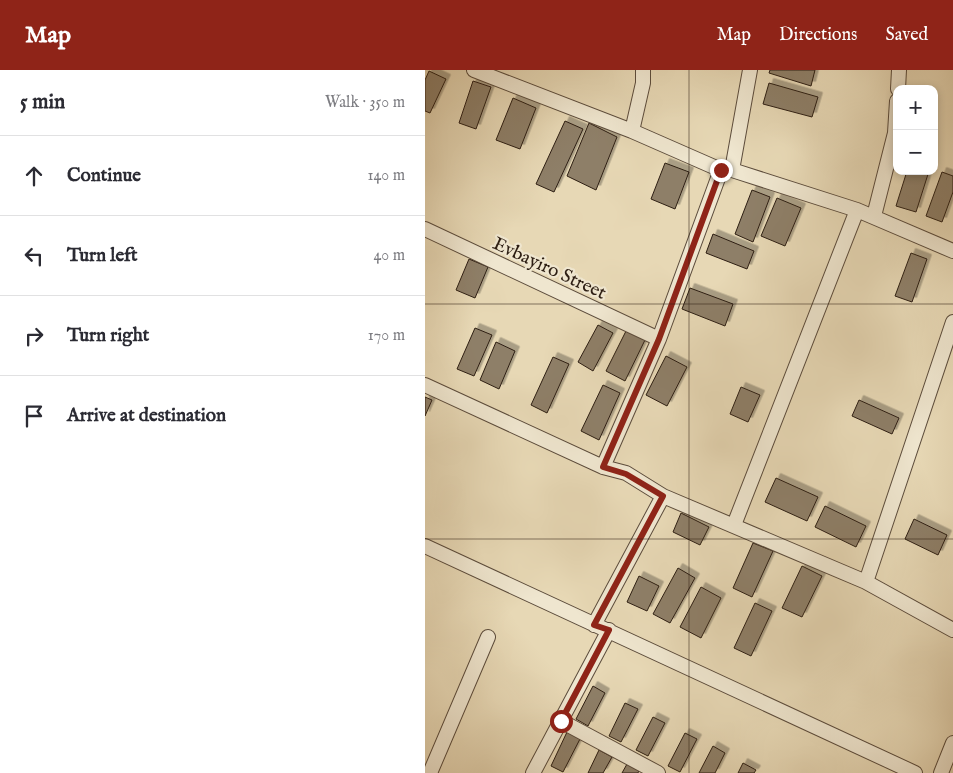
<!DOCTYPE html>
<html lang="en">
<head>
<meta charset="utf-8">
<style>
  :root { --surface:#fff; --page:#f7f7f7; --text:#2b2b33; --muted:#7c7c81; --line:#e1e1e2; --accent:#8f2418 }
  body { margin:0; font-family:"IM FELL English",serif; background:var(--page); color:var(--text) }
  .controls { position:absolute; right:15px; top:15px; display:grid; overflow:hidden; border-radius:10px; box-shadow:0 2px 8px #0003 }
  .controls button { width:45px; height:45px; display:grid; place-items:center; padding:0; border:0; border-bottom:1px solid var(--line); background:var(--surface); color:var(--text); font:25px sans-serif }
  .stop { position:absolute; width:15px; height:15px; margin:-11px; border:4px solid #8f2418; border-radius:50%; background:#fff }
  .stop.end { background:#8f2418; border-color:#fff; box-shadow:0 1px 5px #0008 }
  .list { margin:0; padding:0; list-style:none }
  h2 { display:flex; justify-content:space-between; align-items:center; height:65px; margin:0; padding:0 20px; font-size:21px }
  h2 small { font-size:16px; font-weight:400; color:var(--muted) }
  .list li { display:grid; grid-template-columns:32px 1fr auto; gap:15px; align-items:center; box-sizing:border-box; height:80px; padding:0 20px; border-top:1px solid var(--line) }
  .list b { display:block; font-size:19px; white-space:nowrap }
  .list em { font-size:16px; font-style:normal; color:var(--muted) }
  .icon { flex:none; width:28px; height:28px; fill:none; stroke:currentColor; stroke-width:2; stroke-linecap:round; stroke-linejoin:round }
  .map { position:relative; flex:none; width:528px; height:703px; overflow:hidden }
  header { display:flex; align-items:center; gap:30px; box-sizing:border-box; height:70px; padding:0 25px; background:var(--accent); color:#fff }
  header strong { font-size:24px }
  nav { display:flex; gap:28px; margin-inline-start:auto; font-size:18px }
  main { display:flex }
  aside { flex:1; background:var(--surface) }
  .map>svg:first-child { display:block }
  .building { fill:#8e7f67; stroke:#2d1e13; filter:url(#shadow) }
  .lines { fill:none; stroke-linecap:round; stroke-linejoin:round }
  .street-casing { stroke:#5c4c3c; stroke-width:16 }
  .street { stroke:#efe6cf; stroke-width:14 }
  .route { stroke:#8f2418; stroke-width:6 }
  .grid { fill:none; stroke:#2d1e13; stroke-width:1; stroke-opacity:0.55 }
  .labels { text-anchor:middle; stroke-width:4.5; stroke-linejoin:round; paint-order:stroke }
  .street-label { font-size:19px; fill:#2d1e13; stroke:#efe6cf }
</style>
</head>
<body>
<header>
<strong>Map</strong>
<nav><a>Map</a><a>Directions</a><a>Saved</a></nav>
</header>
<main>
<aside>
<h2>5 min<small>Walk · 350 m</small></h2>
<ul class="list">
<li><svg class="icon" aria-label="ahead" viewBox="0 0 24 24"><path d="M12 20V5M6 11l6-6 6 6"/></svg><div><b>Continue</b></div><em>140 m</em></li>
<li><svg class="icon" aria-label="left" viewBox="0 0 24 24"><path d="M17 20v-9H6M10 6l-5 5 5 5"/></svg><div><b>Turn left</b></div><em>40 m</em></li>
<li><svg class="icon" aria-label="right" viewBox="0 0 24 24"><path d="M7 20v-9h11M14 6l5 5-5 5"/></svg><div><b>Turn right</b></div><em>170 m</em></li>
<li><svg class="icon" aria-label="arrive" viewBox="0 0 24 24"><path d="M6 21V4h12l-3 4 3 4H6"/></svg><div><b>Arrive at destination</b></div></li>
</ul>
</aside>
<div class="map">
<svg width="528" height="703" viewBox="0 0 528 703">
  <defs>
    <filter id="shadow"><feDropShadow dx="4.5" dy="-4.5" stdDeviation="0" flood-color="#0004"/></filter>
  </defs>
  <rect width="100%" height="100%" fill="#e7d8b5"/>
  <filter id="stains"><feTurbulence type="fractalNoise" baseFrequency=".004" numOctaves="4"/><feColorMatrix values="0 0 0 0 .2 0 0 0 0 .09 0 0 0 0 .02 0 0 0 .5 -.17"/></filter>
  <radialGradient id="worn" r=".72"><stop offset=".6" stop-color="#630" stop-opacity="0"/><stop offset="1" stop-color="#630" stop-opacity=".3"/></radialGradient>
  <path class="building" d="M345 0H390L386 16 344 3Z
    M4 1 21 9 5 43 0 41V10Z
    M48 11 66 17 51 59 34 53Z
    M344 13 393 27 387 47 338 34Z
    M88 28 111 38 95 79 71 70Z
    M140 51 158 59 129 122 111 114Z
    M164 53 192 67 171 120 142 106Z
    M240 93 264 102 250 139 226 129Z
    M482 101H504L491 142 471 136Z
    M517 102 528 106V122L517 152 501 146Z
    M327 120 345 127 328 172 310 164Z
    M352 128 376 138 360 176 336 166Z
    M288 164 329 181 322 199 281 183Z
    M486 183 502 189 487 232 470 226Z
    M44 189 63 197 50 228 31 220Z
    M265 218 308 234 300 256 257 239Z
    M173 255 188 263 168 301 153 292Z
    M50 258 67 265 49 306 32 299Z
    M201 261 220 270 200 311 181 301Z
    M71 272 90 281 74 319 55 310Z
    M241 286 262 297 242 336 221 325Z
    M128 287 144 294 122 343 106 335Z
    M178 315 195 323 174 370 156 361Z
    M316 317 335 325 323 352 305 344Z
    M0 327 7 330 0 346Z
    M434 330 474 348 467 364 427 346Z
    M351 408 393 427 382 451 340 432Z
    M400 436 441 456 431 477 390 457Z
    M256 443 284 457 275 475 248 462Z
    M489 449 522 465 513 485 480 469Z
    M328 473 348 481 327 527 308 518Z
    M377 496 397 506 377 547 357 538Z
    M253 498 270 508 245 553 228 544Z
    M214 506 234 516 222 541 202 532Z
    M276 517 296 528 276 568 255 557Z
    M330 533 347 541 326 586 309 578Z
    M168 616 180 623 163 656 151 649Z
    M200 633 213 639 196 672 184 666Z
    M228 647 240 653 223 686 211 680Z
    M142 662 155 669 138 702 126 696Z
    M260 663 272 669 255 702 243 696Z
    M288 676 300 683 290 703H274Z
    M174 680 187 687 178 703H163Z
    M318 693 331 700 329 703H313Z
    M202 694 214 700 213 703H197Z"/>
  <g class="lines">
    <defs>
      <path id="street" d="M49 0 207 61 296 100H307L432 140 528 181
        M473 19 474 0
        M207 61 218 13V0
        M307 100 325 0
        M449 146 470 63 472 31
        M0 159 234 269
        M0 315 178 397 201 403 238 426 441 512 528 560
        M178 397 234 269 296 100
        M309 455 432 140
        M0 476 490 703
        M441 512 528 252
        M169 555 238 426
        M136 651 233 703
        M5 703 63 567
        M108 703 184 560
        M516 703 528 673"/>
    </defs>
    <use href="#street" class="street-casing"/>
    <use href="#street" class="street"/>
  </g>
  <g class="lines">
    <path class="route" d="M136 651 184 560 169 555 238 426 201 404 178 397 234 269 296 100"/>
  </g>
  <path class="grid" d="M264 0V703M0 234H528M0 469H528"/>
  <g class="labels">
    <g class="street-label">
      <text transform="translate(125 197) rotate(25)" y="7">Evbayiro Street</text>
    </g>
  </g>
  <rect width="100%" height="100%" filter="url(#stains)"/>
  <rect width="100%" height="100%" fill="url(#worn)"/>
</svg>
<div class="controls">
<button>+</button>
<button>−</button>
</div>
<div class="stop" style="left:136px;top:651px"></div>
<div class="stop end" style="left:296px;top:100px"></div>
</div>
</main>
</body>
</html>
